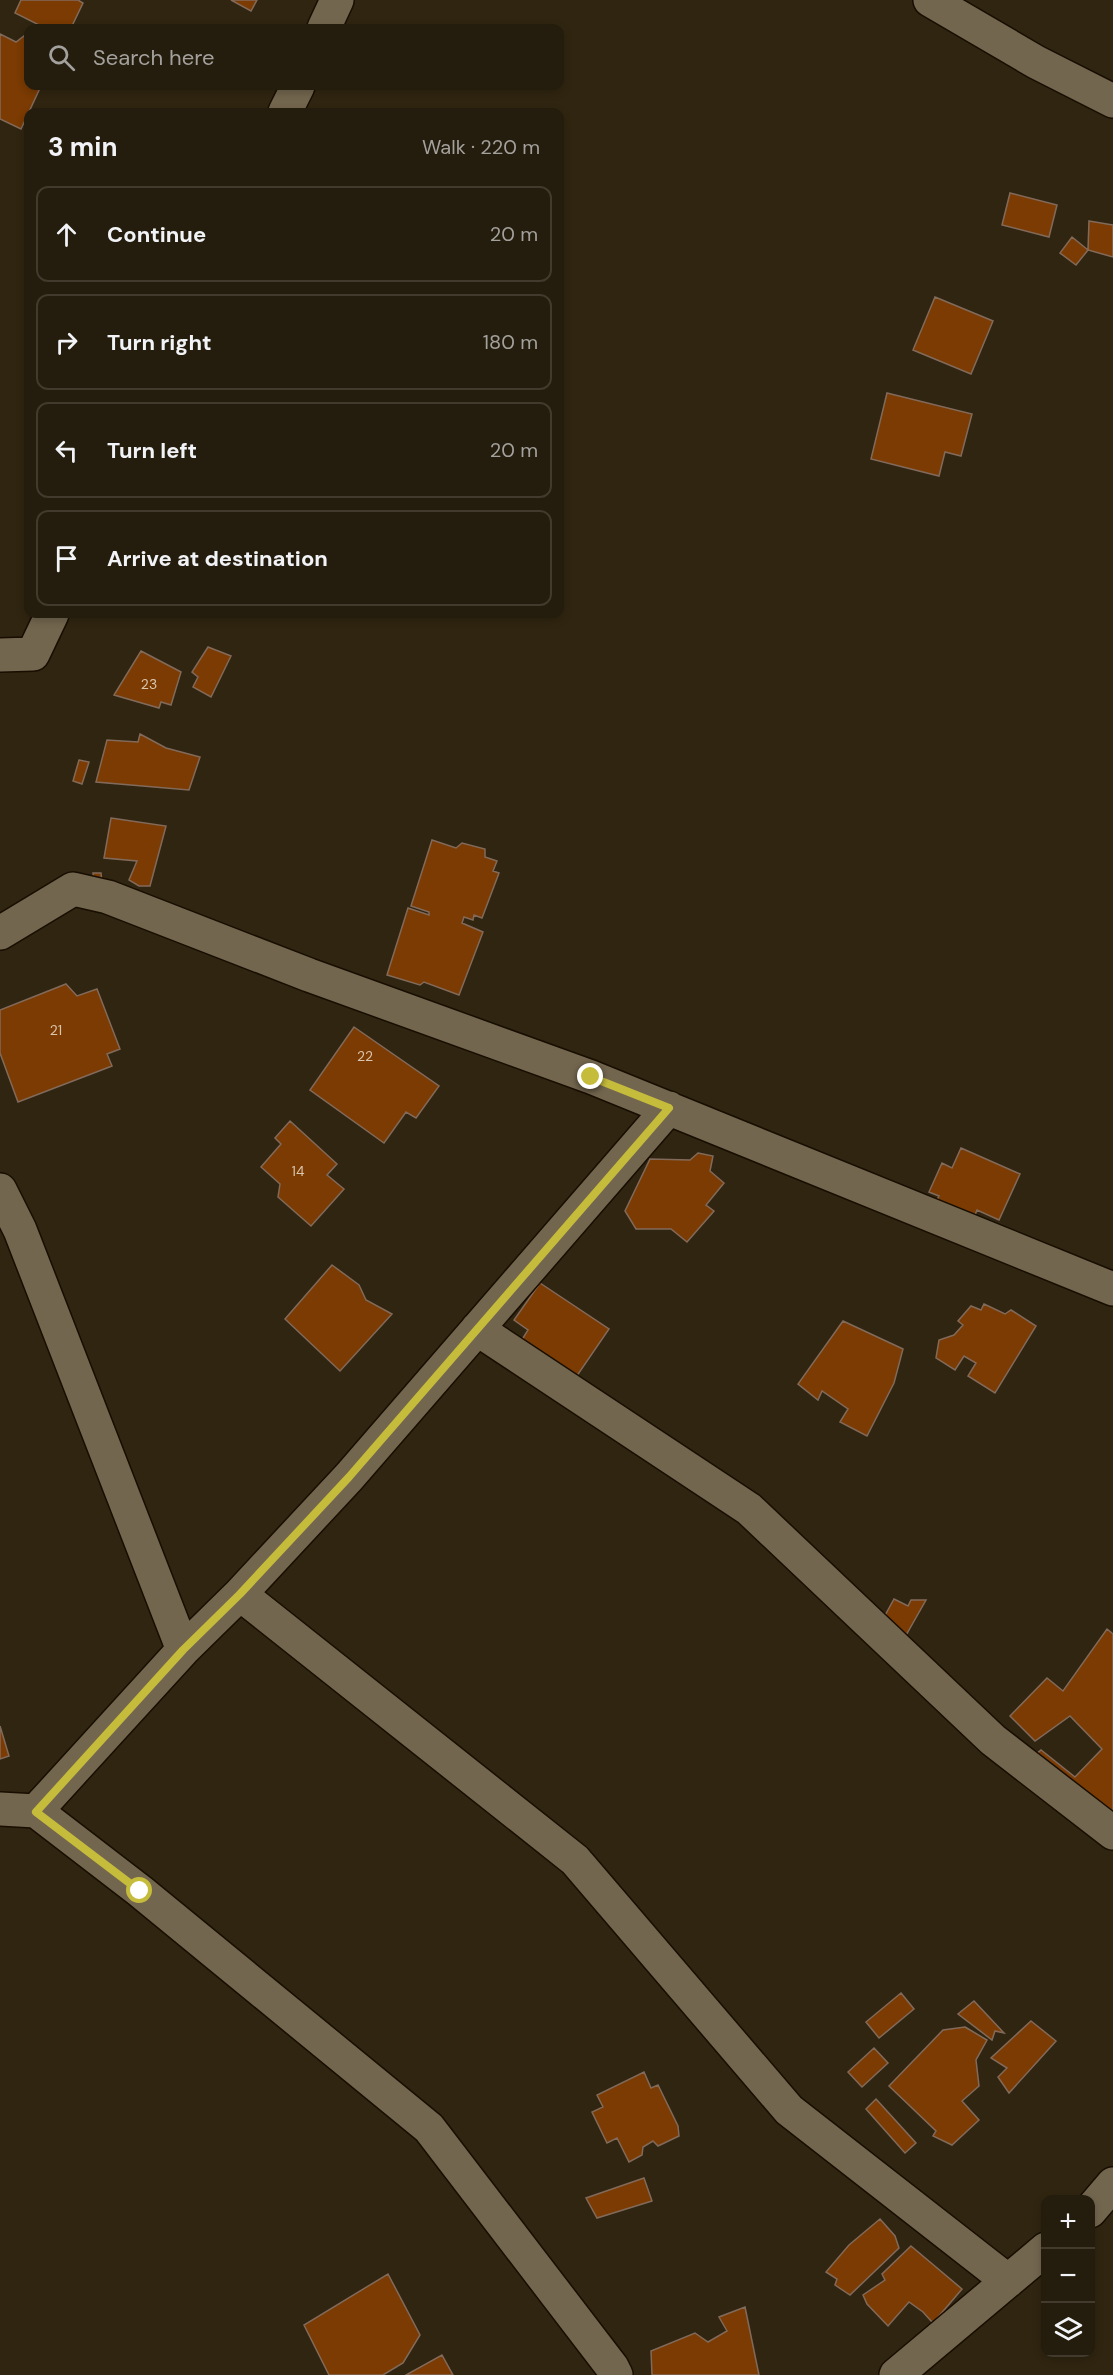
<!DOCTYPE html>
<html lang="en">
<head>
<meta charset="utf-8">
<style>
  :root { --surface:#241c0c; --page:#2c2515; --text:#f1f3f6; --muted:#a3a19d; --line:#413a2d }
  body { margin:0; font-family:"DM Sans",sans-serif; background:var(--page); color:var(--text) }
  .controls { position:absolute; right:18px; bottom:18px; display:grid; overflow:hidden; border-radius:12px; box-shadow:0 3px 9px #0003 }
  .controls button { width:54px; height:54px; display:grid; place-items:center; padding:0; border:0; border-bottom:2px solid var(--line); background:var(--surface); color:var(--text); font:30px sans-serif }
  .stop { position:absolute; width:18px; height:18px; margin:-14px; border:4px solid #c6bc3c; border-radius:50%; background:#fff }
  .stop.end { background:#c6bc3c; border-color:#fff; box-shadow:0 2px 6px #0008 }
  .list { margin:0; padding:0; list-style:none }
  h2 { display:flex; justify-content:space-between; align-items:center; height:78px; margin:0; padding:0 24px; font-size:26px }
  h2 small { font-size:20px; font-weight:400; color:var(--muted) }
  .list li { display:grid; grid-template-columns:39px 1fr auto; gap:18px; align-items:center; box-sizing:border-box; height:96px; margin:0 12px 12px; padding:0 12px; border:2px solid var(--line); border-radius:12px }
  .list b { display:block; font-size:22px; white-space:nowrap }
  .list em { font-size:20px; font-style:normal; color:var(--muted) }
  .icon { flex:none; width:33px; height:33px; fill:none; stroke:currentColor; stroke-width:2; stroke-linecap:round; stroke-linejoin:round }
  .map { position:relative; flex:none; width:1113px; height:2375px; overflow:hidden }
  .search { position:absolute; background:var(--surface); box-shadow:0 3px 9px #0003; left:24px; top:24px; width:540px; height:66px; display:flex; align-items:center; gap:15px; box-sizing:border-box; padding:0 21px; border-radius:12px; color:var(--muted); font-size:22px }
  .panel { position:absolute; background:var(--surface); box-shadow:0 3px 9px #0003; left:24px; top:108px; width:540px; height:510px; border-radius:12px }
  .map>svg:first-child { display:block }
  .building { fill:#7b3b02; stroke:#826a5b; stroke-width:1.5 }
  .lines { fill:none; stroke-linecap:round; stroke-linejoin:round }
  .street-casing { stroke:#180e00; stroke-width:36 }
  .street { stroke:#73664f; stroke-width:33 }
  .route { stroke:#c6bc3c; stroke-width:8 }
  .labels { text-anchor:middle; stroke-width:6; stroke-linejoin:round; paint-order:stroke }
  .number-label { font-size:14px; fill:#dac5ad }
</style>
</head>
<body>
<div class="map">
<svg width="1113" height="2375" viewBox="0 0 1113 2375">
  <rect width="100%" height="100%" fill="#302510"/>
  <path class="building" d="M21 0H78L83 3 71 28H45L15 13Z
    M231 0H257L251 11Z
    M0 34 16 42 24 36 28 39V86H41L21 129 0 119Z
    M1010 193 1057 205 1049 237 1002 225Z
    M1089 221 1113 225V257L1088 250Z
    M1072 237 1088 250 1076 265 1060 253Z
    M935 297 993 321 971 374 913 350Z
    M887 393 972 414 961 456 945 452 939 476 871 459Z
    M208 647 231 656 211 697 193 687 198 677 192 672Z
    M141 651 181 672 171 705 161 702 159 708 114 695Z
    M140 734 166 748 200 757 189 790 96 782 107 740 138 742Z
    M79 760 89 762 82 784 73 781Z
    M111 818 166 826 150 886H139L129 880 137 861 104 858Z
    M432 840 456 848 462 843 485 849V857L497 861 493 871 499 873 482 918 474 915 473 920 464 917 462 923 483 932 459 995 424 982 420 985 387 975 408 908 429 915V912L411 906Z
    M93 873H101L102 883 94 884Z
    M66 984 77 996 97 989 120 1049 107 1054 112 1066 18 1102 0 1053V1010Z
    M354 1027 439 1086 416 1118 406 1112 384 1143 310 1090Z
    M290 1121 337 1164 327 1175 344 1189 311 1226 278 1197 280 1184 261 1167 281 1144 275 1138Z
    M961 1148 1020 1174 999 1220 977 1210 971 1225 933 1208 939 1196 929 1192 942 1163 952 1168Z
    M698 1153 713 1156 710 1171 724 1183 706 1205 714 1211 687 1242 671 1229H636L625 1211 650 1159 690 1160Z
    M332 1265 359 1285 366 1300 392 1314 340 1371 285 1319Z
    M540 1283 609 1329 570 1386 518 1346 528 1330 514 1320Z
    M984 1304 1005 1314 1011 1310 1036 1326 995 1393 968 1376 976 1363 964 1356 955 1370 936 1358 939 1340 954 1335 963 1325 958 1321 971 1306 981 1310Z
    M843 1321 903 1349 894 1383 867 1436 840 1422 848 1409 822 1391 818 1400 798 1384Z
    M894 1599 908 1606 911 1600H926L901 1644 877 1630Z
    M1107 1629 1113 1634V1819L1028 1761 1041 1750 1075 1777 1102 1749 1070 1716 1035 1741 1010 1716 1047 1678 1063 1691Z
    M0 1726 9 1756 0 1759Z
    M901 1993 914 2009 879 2038 866 2022Z
    M974 2001 1004 2033 995 2031 992 2040 958 2014Z
    M1031 2021 1056 2041 1009 2093 998 2077 1007 2068 991 2058Z
    M965 2027 987 2040 976 2060 979 2086 962 2101 979 2120 952 2145 933 2136 936 2131 889 2086 943 2030Z
    M874 2048 888 2063 862 2087 848 2072Z
    M644 2072 651 2088 658 2085 678 2126 679 2136 658 2146 653 2141 643 2147 642 2155 629 2162 617 2138 607 2143 592 2112 603 2107 597 2095Z
    M876 2099 916 2143 905 2153 866 2109Z
    M644 2178 652 2201 597 2218 586 2198Z
    M880 2219 895 2236 899 2248 850 2295 835 2285 837 2279 826 2272 849 2245Z
    M911 2246 962 2289 933 2323 923 2312 909 2302 888 2326 867 2304 863 2295 885 2280 882 2274Z
    M388 2274 420 2335 403 2363 383 2375H329L304 2325Z
    M745 2307 759 2375H652L651 2351 695 2333 708 2342 727 2331 719 2317Z
    M442 2355 453 2375H406Z"/>
  <g class="lines">
    <defs>
      <path id="street" d="M930 0 1036 62 1113 101
        M324 28 337 0
        M285 112 298 86
        M0 655 33 654 52 614
        M0 933 73 889 108 897 309 975 591 1077 1113 1289
        M0 1190 20 1230 183 1650
        M477 1329 749 1509 993 1740 1113 1833
        M240 1594 575 1860 789 2110 1008 2281
        M0 1809 36 1811 140 1891 429 2128 612 2367 616 2375
        M36 1811 183 1650 240 1594 349 1477 669 1108
        M1090 2211 1113 2184
        M896 2375 1046 2249"/>
    </defs>
    <use href="#street" class="street-casing"/>
    <use href="#street" class="street"/>
  </g>
  <g class="lines">
    <path class="route" d="M140 1891 36 1812 183 1650 240 1594 349 1477 669 1108 591 1077"/>
  </g>
  <g class="labels">
    <g class="number-label">
      <text x="149" y="689">23</text>
      <text x="56" y="1035">21</text>
      <text x="365" y="1061">22</text>
      <text x="298" y="1176">14</text>
    </g>
  </g>
</svg>
<div class="controls">
<button>+</button>
<button>−</button>
<button><svg class="icon" aria-label="layers" viewBox="0 0 24 24"><path d="M12 4l9 5-9 5-9-5zM3 14l9 5 9-5"/></svg></button>
</div>
<div class="stop" style="left:140px;top:1891px"></div>
<div class="stop end" style="left:591px;top:1077px"></div>
<div class="search"><svg class="icon" aria-label="search" viewBox="0 0 24 24"><circle cx="10" cy="10" r="6"/><path d="M15 15l6 6"/></svg>Search here</div>
<section class="panel">
<h2>3 min<small>Walk · 220 m</small></h2>
<ul class="list">
<li><svg class="icon" aria-label="ahead" viewBox="0 0 24 24"><path d="M12 20V5M6 11l6-6 6 6"/></svg><div><b>Continue</b></div><em>20 m</em></li>
<li><svg class="icon" aria-label="right" viewBox="0 0 24 24"><path d="M7 20v-9h11M14 6l5 5-5 5"/></svg><div><b>Turn right</b></div><em>180 m</em></li>
<li><svg class="icon" aria-label="left" viewBox="0 0 24 24"><path d="M17 20v-9H6M10 6l-5 5 5 5"/></svg><div><b>Turn left</b></div><em>20 m</em></li>
<li><svg class="icon" aria-label="arrive" viewBox="0 0 24 24"><path d="M6 21V4h12l-3 4 3 4H6"/></svg><div><b>Arrive at destination</b></div></li>
</ul>
</section>
</div>
</body>
</html>
